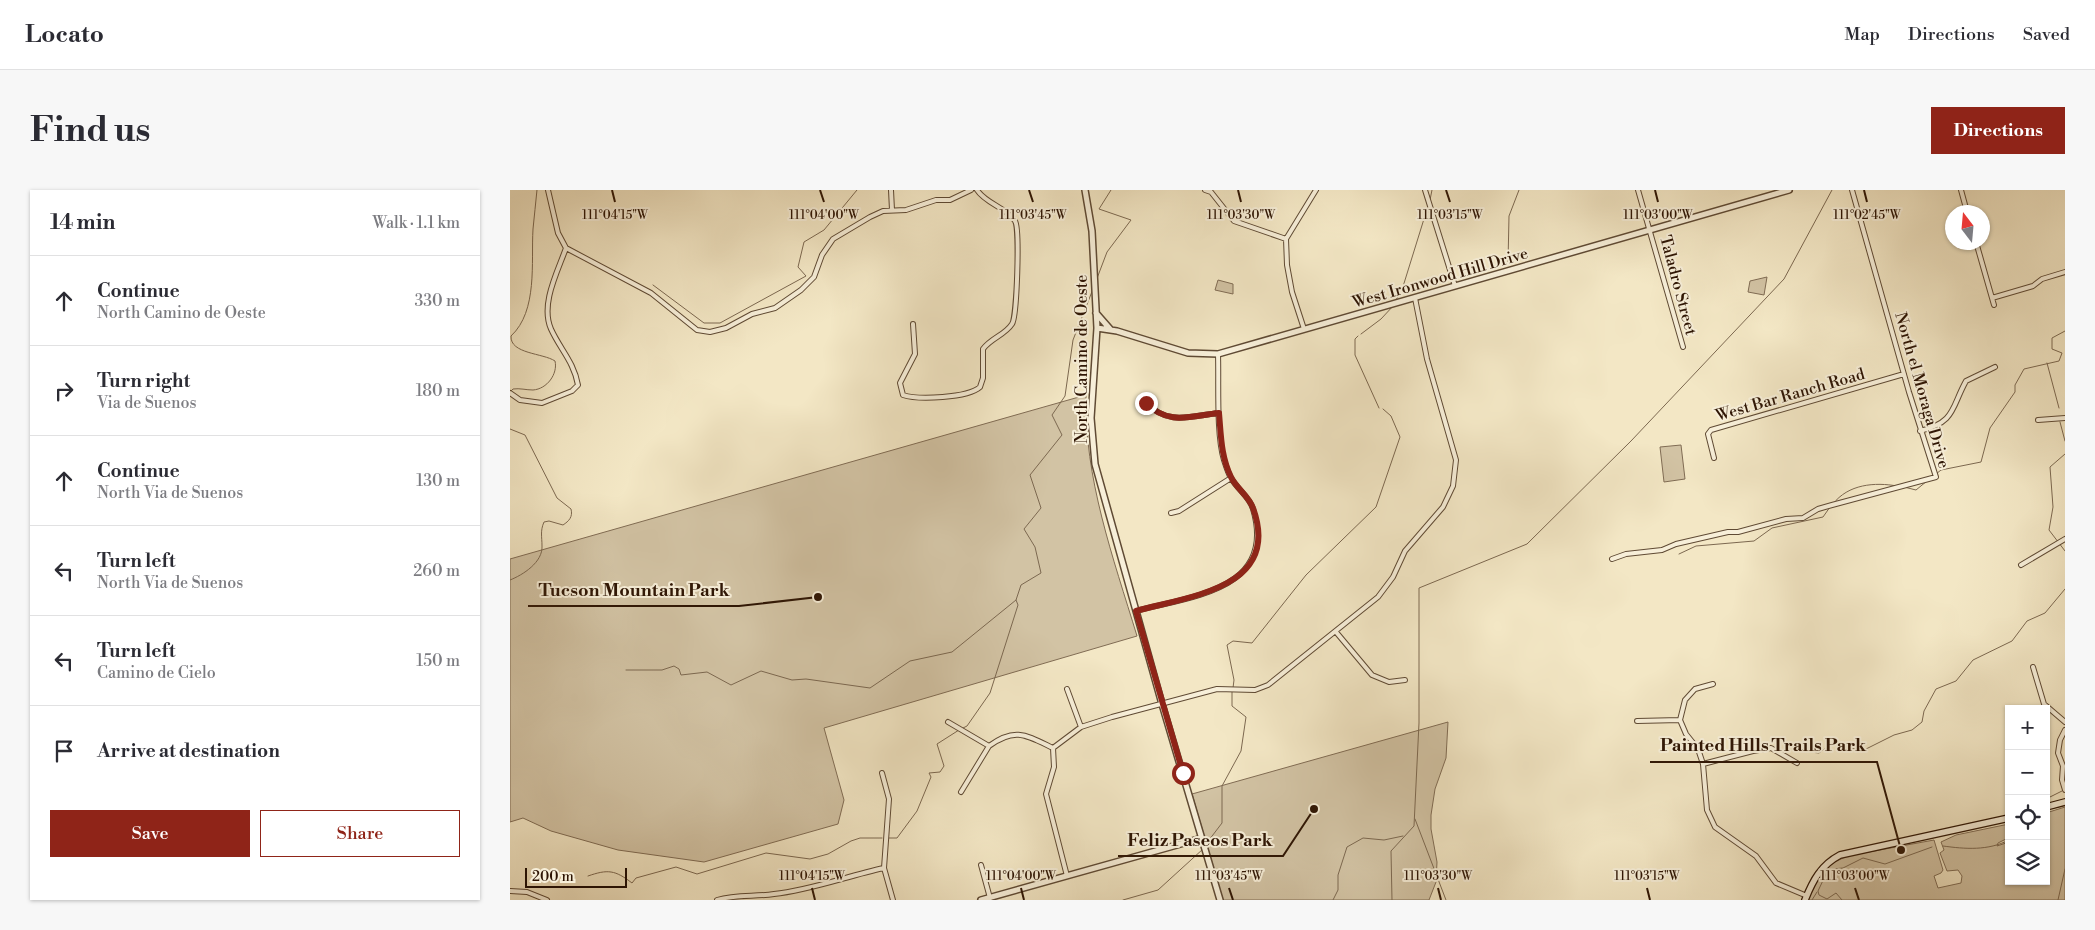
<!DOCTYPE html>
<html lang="en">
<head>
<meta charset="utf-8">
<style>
  :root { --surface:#fff; --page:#f7f7f7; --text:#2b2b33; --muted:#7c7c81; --line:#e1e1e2; --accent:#8f2418 }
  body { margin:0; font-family:"Libre Bodoni",serif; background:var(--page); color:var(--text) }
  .controls { position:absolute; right:15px; bottom:15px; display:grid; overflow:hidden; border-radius:0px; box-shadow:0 1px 4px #0004 }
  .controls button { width:45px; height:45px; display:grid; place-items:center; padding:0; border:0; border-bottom:1px solid var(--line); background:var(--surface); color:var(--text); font:25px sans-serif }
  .compass { position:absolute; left:1435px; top:15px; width:45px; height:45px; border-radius:50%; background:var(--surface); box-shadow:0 1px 4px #0004; rotate:344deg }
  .scale { position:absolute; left:15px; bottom:12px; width:102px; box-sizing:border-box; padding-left:5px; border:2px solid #2e1504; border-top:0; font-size:14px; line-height:18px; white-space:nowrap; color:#2e1504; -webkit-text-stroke:4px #f7efd9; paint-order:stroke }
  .stop { position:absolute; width:15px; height:15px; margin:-11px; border:4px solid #8f2418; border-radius:50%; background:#fff }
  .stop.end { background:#8f2418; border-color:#fff; box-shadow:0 1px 5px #0008 }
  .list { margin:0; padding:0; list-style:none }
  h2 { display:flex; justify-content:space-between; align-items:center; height:65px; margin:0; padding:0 20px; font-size:21px }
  h2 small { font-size:16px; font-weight:400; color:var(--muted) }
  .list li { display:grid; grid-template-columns:32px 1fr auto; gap:15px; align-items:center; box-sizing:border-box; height:90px; padding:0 20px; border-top:1px solid var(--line) }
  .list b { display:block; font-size:19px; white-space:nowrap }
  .list p { margin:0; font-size:16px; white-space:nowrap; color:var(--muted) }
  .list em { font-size:16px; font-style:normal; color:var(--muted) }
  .actions { display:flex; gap:10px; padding:15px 20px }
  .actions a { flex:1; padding:11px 0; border:1px solid var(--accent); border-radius:0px; text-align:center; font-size:18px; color:var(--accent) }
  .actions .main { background:var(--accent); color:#fff }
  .icon { flex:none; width:28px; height:28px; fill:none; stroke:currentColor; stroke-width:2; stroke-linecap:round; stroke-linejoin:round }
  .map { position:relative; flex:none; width:1555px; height:710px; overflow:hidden; border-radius:0px }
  header { display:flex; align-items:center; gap:30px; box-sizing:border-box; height:70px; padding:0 25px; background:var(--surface); border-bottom:1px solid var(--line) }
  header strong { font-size:24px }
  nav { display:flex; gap:28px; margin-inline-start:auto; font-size:18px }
  .intro { display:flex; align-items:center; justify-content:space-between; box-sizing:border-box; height:120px; padding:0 30px }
  h1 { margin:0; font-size:35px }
  .button { padding:12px 22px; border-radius:0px; background:var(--accent); color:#fff; font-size:18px; font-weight:700 }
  main { display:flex; gap:30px; padding:0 30px }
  aside { flex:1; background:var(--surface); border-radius:0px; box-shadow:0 1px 4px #0004 }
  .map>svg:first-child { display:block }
  .green { fill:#d2c3a4; stroke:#806c54 }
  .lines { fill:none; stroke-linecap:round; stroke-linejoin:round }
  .stream { stroke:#7c6850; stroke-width:1 }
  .minor-casing { stroke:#5f4a34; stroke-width:6 }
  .tertiary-casing { stroke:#5f4a34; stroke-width:8 }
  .secondary-casing { stroke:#2e1504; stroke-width:8 }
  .minor { stroke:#f7efd9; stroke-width:4 }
  .tertiary { stroke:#f7efd9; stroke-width:5 }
  .secondary { stroke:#f7efd9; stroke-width:5.5 }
  .route { stroke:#8f2418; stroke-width:6 }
  .ticks { fill:none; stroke:#2e1504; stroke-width:2 }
  .labels { text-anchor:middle; stroke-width:4; stroke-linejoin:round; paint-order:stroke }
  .street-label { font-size:16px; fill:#2e1504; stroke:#f7efd9 }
  .ticks-label { font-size:12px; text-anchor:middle; fill:#2e1504; stroke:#f7efd9; stroke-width:4; stroke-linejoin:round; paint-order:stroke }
  .leader { fill:none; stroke:#2e1504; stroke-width:2 }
  .callout-dot { fill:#2e1504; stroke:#f7efd9; stroke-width:2 }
  .callout-label { font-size:18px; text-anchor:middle; font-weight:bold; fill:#2e1504; stroke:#f7efd9; stroke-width:4; stroke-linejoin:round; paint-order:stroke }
</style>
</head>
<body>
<header>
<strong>Locato</strong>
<nav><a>Map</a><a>Directions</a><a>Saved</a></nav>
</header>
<div class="intro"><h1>Find us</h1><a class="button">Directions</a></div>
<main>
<aside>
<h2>14 min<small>Walk · 1.1 km</small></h2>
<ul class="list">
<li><svg class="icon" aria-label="ahead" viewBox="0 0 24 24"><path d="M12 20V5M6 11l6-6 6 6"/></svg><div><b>Continue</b><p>North Camino de Oeste</p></div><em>330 m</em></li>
<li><svg class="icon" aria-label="right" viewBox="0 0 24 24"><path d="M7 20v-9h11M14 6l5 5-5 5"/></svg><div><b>Turn right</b><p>Via de Suenos</p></div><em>180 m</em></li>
<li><svg class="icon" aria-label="ahead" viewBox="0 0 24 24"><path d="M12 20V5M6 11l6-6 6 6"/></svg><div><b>Continue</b><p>North Via de Suenos</p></div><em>130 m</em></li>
<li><svg class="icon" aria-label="left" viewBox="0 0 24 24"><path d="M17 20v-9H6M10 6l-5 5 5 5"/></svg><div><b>Turn left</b><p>North Via de Suenos</p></div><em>260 m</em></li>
<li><svg class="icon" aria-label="left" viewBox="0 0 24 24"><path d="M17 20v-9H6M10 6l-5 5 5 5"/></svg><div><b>Turn left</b><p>Camino de Cielo</p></div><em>150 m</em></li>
<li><svg class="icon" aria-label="arrive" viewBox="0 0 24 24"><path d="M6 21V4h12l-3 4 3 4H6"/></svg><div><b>Arrive at destination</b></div></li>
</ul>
<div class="actions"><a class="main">Save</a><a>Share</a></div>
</aside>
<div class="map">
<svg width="1555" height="710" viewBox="0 0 1555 710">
  <rect width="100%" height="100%" fill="#f3e7c5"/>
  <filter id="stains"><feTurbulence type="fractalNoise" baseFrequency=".004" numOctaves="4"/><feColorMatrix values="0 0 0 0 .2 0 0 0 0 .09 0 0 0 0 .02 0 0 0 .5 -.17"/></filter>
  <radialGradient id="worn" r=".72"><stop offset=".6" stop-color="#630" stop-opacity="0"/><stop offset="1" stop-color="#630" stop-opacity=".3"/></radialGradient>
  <path class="green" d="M1257 87 1254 105 1238 102 1240 91Z
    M708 90 723 94V104L705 100Z
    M576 205C574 288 603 367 627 446L314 538 334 610 328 634 194 672 108 660 41 641 13 628 0 632V369Z
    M1171 255 1175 289 1154 292 1150 257Z
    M938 532 936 568 925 599 921 625V639L927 672 926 692 919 710H713L682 604Z
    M1555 617V710H1297L1303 694 1319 675 1337 666 1424 650 1433 680 1431 683 1424 686 1428 698 1451 693 1452 686 1448 680 1437 681 1430 663 1434 660 1431 652 1446 645 1499 634 1498 648 1488 653 1487 656 1499 652V691H1536V623Z"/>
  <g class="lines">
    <path class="stream" d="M920 10 922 0
      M998 73 999 26 1009 0
      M586 91 597 62 621 30 589 19 601 0
      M143 95 194 133H210L296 86 288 77 294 52 314 40 347 0
      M885 111 891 103 918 16
      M851 144 871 129 884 115
      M848 146 845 149V165L869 218
      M1537 173 1549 218
      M0 202 3 199C10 198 16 200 23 200 37 199 48 184 45 171 33 163 0 164 1 146 28 121 21 72 23 39 24 26 26 13 27 0
      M1550 232 1555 251
      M0 239 15 245 47 308 61 319C63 327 59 331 53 335L39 331 34 332C30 341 32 347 32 356 33 372 13 385 0 390
      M1555 264 1540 277 1543 317 1539 340 1555 361
      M1426 284 1431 280 1471 272 1480 238 1505 202V195L1514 179 1549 171 1552 163 1542 159V148L1555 141
      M1394 297 1406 300 1417 291
      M1323 314C1338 294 1365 292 1387 296
      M1169 364 1186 356 1244 351 1262 338 1313 327 1320 317
      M116 480H152L164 476 169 479 171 485 197 482 221 495 251 481 282 490 296 489 360 498 400 471 442 462 506 410
      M723 498 724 490 717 455 723 451 742 453 796 385 866 317 890 247 881 226 873 219
      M453 538 457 536 480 503 508 415 506 410 511 395 531 383 525 357 514 339 531 318 520 285 552 245 542 225 555 206 563 150 583 99
      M1292 561 1309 563 1323 553 1352 561 1384 545 1402 540 1412 532 1414 521 1426 499 1446 491 1463 470 1502 451 1517 431 1535 423 1555 399
      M1536 609 1552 601
      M905 629 936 710
      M378 648H387L407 621 421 587 419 583 430 582 434 576 427 554 449 540
      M696 654 712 633V596L731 561 736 527 722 516V502
      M1433 656C1455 659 1478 661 1499 650
      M78 686C98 679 105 680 122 693L126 688 166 677 187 684 256 663 300 669 318 664 341 651 350 648H372
      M613 710 648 700 693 659
      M823 710 828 700V685L837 657 853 648 874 650 893 646
      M882 710 881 661 904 636 909 533V398L1017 354 1121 251 1274 89 1322 0
      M1302 710 1307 702
      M1332 710 1326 703 1317 709 1309 705 1308 701 1317 682 1322 679 1333 678 1353 668 1375 674 1422 657
      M1548 710 1555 679"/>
    <defs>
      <path id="minor" d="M38 0 48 43 56 58 141 103 187 140 200 142 216 138 242 124 265 118 291 100 304 87 312 65 323 49 360 27 373 21 396 20 426 10H440L461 0
        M381 0 382 20
        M695 0 701 2 724 31 776 49
        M915 0 945 96
        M1128 0 1173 157
        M1451 0 1457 22
        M1466 52 1484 115
        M1482 108 1523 96 1532 89 1555 82
        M403 134 405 164 390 193 393 205C408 210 458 208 470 197L473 188V159C481 148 495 145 502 134 507 127 510 38 505 31 496 17 476 14 467 0
        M794 139 782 102 777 75 776 49 806 0
        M0 203 10 210 32 213 62 201 68 195C64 172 50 159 41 139 30 114 48 81 56 58
        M636 213C659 236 680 226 709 223
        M1528 230 1555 228
        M1410 241C1446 232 1441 218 1456 191L1485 177
        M1204 268 1198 244 1201 240 1394 184
        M661 323 669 321 721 288
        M1102 369 1116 364 1152 360 1166 354 1218 342H1228L1276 329 1293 328 1308 319 1322 315 1426 287 1399 202 1342 0
        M1511 375 1555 349
        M626 421C682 406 767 400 743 319 740 307 727 299 721 288 718 283 716 276 714 270 706 244 709 192 708 164
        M826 442 862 485 879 492 895 490
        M1523 477 1534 514 1555 532
        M1203 494 1185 499 1175 510 1170 530 1176 544 1188 559 1193 574 1197 620 1205 637 1246 666 1266 693 1297 706
        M557 499 571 537
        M1127 531 1170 530
        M438 532 479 556C505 537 516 545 543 558
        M1555 540 1550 550 1548 563 1553 576 1552 590 1555 600
        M1193 574 1243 561 1261 558 1287 573
        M372 583 379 609 374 678 383 710
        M451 602 479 556
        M471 675 480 708
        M557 686 536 604 544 577 543 558 571 537 602 527 707 499 745 500 758 495 868 407 883 387 895 361 933 317 943 296 946 270 917 169 905 108
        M0 701 17 702 37 710
        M207 710C227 704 244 707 264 704 301 700 337 686 374 678"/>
      <path id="tertiary" d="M575 0 582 41 587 138 581 228 585 274 652 514 710 710
        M586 123 600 139
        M587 138 607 141 678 163 708 164 1279 0
        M471 710 692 648"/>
      <path id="secondary" d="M1536 617 1555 612
        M1295 710C1303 690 1311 675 1330 665L1499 628"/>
    </defs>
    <use href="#minor" class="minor-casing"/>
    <use href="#tertiary" class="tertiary-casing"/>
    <use href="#secondary" class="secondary-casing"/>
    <use href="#minor" class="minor"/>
    <use href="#tertiary" class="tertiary"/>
    <use href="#secondary" class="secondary"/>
  </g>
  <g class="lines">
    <path class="route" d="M636 213C659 236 680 226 709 223 711 245 711 267 721 287 726 298 739 306 743 318 772 398 680 406 626 421L673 583"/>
  </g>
  <path class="ticks" d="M102 0 105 12M310 0 314 12M519 0 523 12M728 0 731 12M936 0 940 12M1145 0 1148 12M1354 0 1357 12M302 698 305 710M511 698 514 710M719 698 723 710M928 698 931 710M1137 698 1140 710M1345 698 1349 710"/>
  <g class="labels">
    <g class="street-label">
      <text transform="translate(930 87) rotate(-16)" y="6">West Ironwood Hill Drive</text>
      <text transform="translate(1169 95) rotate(75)" y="6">Taladro Street</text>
      <text transform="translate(571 169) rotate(-90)" y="6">North Camino de Oeste</text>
      <text transform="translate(1413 200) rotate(74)" y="6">North el Moraga Drive</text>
      <text transform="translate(1280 204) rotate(-16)" y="6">West Bar Ranch Road</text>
    </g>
  </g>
  <g class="ticks-label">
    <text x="105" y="29">111°04'15"W</text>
    <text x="314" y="29">111°04'00"W</text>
    <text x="523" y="29">111°03'45"W</text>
    <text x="731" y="29">111°03'30"W</text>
    <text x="940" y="29">111°03'15"W</text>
    <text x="1148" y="29">111°03'00"W</text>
    <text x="1357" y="29">111°02'45"W</text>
    <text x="302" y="690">111°04'15"W</text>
    <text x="511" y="690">111°04'00"W</text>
    <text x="719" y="690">111°03'45"W</text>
    <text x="928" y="690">111°03'30"W</text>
    <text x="1137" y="690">111°03'15"W</text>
    <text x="1345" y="690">111°03'00"W</text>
  </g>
  <path class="leader" d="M308 407L229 416H18M1391 660L1367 572H1140M804 619L773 666H608"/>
  <g class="callout-dot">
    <circle cx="308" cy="407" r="5"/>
    <circle cx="1391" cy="660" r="5"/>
    <circle cx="804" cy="619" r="5"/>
  </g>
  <g class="callout-label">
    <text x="124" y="406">Tucson Mountain Park</text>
    <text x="1253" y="561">Painted Hills Trails Park</text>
    <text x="690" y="656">Feliz Paseos Park</text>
  </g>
  <rect width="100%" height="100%" filter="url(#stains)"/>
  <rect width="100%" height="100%" fill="url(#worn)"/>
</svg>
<div class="controls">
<button>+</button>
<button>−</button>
<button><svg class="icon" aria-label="locate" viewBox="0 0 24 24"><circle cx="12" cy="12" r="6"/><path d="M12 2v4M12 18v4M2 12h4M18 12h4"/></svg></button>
<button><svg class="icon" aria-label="layers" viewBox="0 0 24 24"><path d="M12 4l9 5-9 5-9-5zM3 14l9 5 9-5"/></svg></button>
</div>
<svg class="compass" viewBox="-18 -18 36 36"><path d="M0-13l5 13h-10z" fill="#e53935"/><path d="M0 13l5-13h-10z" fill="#7c7c81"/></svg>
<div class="scale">200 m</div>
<div class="stop" style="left:673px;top:583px"></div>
<div class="stop end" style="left:636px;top:213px"></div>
</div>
</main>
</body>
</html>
